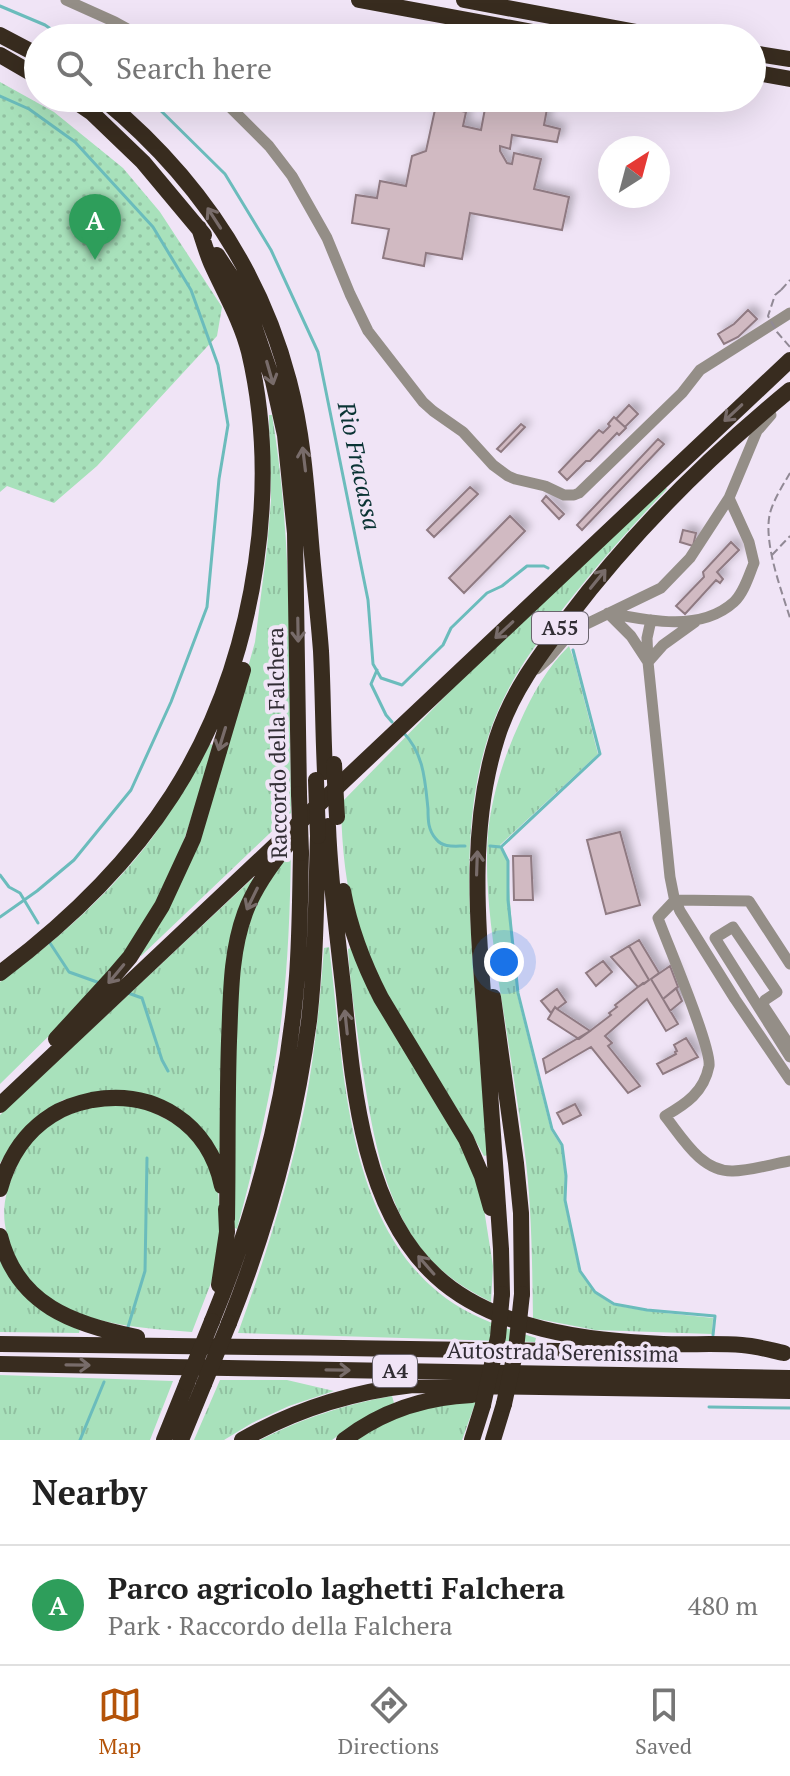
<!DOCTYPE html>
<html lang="en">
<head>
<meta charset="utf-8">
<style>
  :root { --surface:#fff; --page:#f2f2f2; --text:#222; --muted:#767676; --line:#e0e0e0; --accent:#b45309 }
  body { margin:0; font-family:"PT Serif",serif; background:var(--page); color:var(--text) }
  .compass { position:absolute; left:598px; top:136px; width:72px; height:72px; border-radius:50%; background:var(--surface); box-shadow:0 8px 32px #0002; rotate:36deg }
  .you { position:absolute; left:504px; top:962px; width:28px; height:28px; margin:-20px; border:6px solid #fff; border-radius:50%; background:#1a73e8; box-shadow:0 0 0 12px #1a73e833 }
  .badge { display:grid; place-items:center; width:52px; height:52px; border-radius:50%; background:var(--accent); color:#fff; font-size:26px; font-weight:700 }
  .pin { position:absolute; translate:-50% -66px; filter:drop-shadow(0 2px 4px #0008) }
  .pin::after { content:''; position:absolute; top:42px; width:28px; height:24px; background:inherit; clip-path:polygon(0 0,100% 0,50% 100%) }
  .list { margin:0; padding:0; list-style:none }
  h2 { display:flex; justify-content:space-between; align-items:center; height:104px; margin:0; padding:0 32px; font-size:34px }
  h2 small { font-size:26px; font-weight:400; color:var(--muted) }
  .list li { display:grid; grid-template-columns:52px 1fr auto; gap:24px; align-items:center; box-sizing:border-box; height:120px; padding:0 32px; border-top:2px solid var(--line) }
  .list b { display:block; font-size:30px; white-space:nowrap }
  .list p { margin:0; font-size:26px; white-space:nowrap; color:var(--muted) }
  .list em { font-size:26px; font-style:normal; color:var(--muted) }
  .icon { flex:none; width:44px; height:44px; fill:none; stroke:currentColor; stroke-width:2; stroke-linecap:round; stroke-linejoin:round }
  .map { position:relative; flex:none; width:790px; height:1440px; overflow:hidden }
  .search { position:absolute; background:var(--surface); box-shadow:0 8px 32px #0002; left:24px; right:24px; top:24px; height:88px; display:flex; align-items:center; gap:20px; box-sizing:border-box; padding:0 28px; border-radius:44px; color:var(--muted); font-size:30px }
  .sheet { height:224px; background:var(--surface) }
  nav { display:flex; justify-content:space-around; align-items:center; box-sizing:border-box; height:112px; border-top:2px solid var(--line); background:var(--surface); font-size:22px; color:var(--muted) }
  nav a { display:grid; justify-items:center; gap:4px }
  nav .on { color:var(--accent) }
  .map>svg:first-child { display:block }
  .grass { fill:url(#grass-tufts) }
  .park { fill:url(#park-dots) }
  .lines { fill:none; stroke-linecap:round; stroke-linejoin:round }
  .stream { stroke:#6bbcbc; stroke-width:3 }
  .building { fill:#d1bac2; stroke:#8f7a82; stroke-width:2; filter:url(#shadow) }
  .path { stroke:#918995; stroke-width:2; stroke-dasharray:8 4; stroke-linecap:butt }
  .minor { stroke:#948e87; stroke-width:11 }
  .highway { stroke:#382c1f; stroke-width:16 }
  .path-bridge { stroke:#918995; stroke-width:2; stroke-dasharray:8 4; stroke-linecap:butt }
  .highway-bridge { stroke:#382c1f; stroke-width:16 }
  .oneway { stroke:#786c6a }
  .labels { text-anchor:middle; stroke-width:8; stroke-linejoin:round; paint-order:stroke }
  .shield { fill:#f0e4f6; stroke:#6a646e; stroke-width:2 }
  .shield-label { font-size:20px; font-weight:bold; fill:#312d34 }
  .street-label { font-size:22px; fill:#312d34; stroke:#f0e4f6 }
  .water-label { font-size:24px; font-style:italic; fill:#0a3334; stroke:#f0e4f6 }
</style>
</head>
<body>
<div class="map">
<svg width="790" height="1440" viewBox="0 0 790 1440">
  <defs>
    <pattern id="grass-tufts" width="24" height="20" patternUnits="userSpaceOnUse" patternTransform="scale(2)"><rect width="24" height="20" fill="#a8e1bb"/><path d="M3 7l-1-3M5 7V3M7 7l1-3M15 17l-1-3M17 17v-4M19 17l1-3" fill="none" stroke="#91c1a1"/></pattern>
    <pattern id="park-dots" width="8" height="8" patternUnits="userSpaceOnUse" patternTransform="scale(2)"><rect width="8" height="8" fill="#a8e1bb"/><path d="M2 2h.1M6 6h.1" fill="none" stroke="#91c1a1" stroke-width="1.8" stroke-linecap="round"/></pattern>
    <filter id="shadow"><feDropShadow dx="5" dy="-5" stdDeviation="4" flood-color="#0004"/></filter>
  </defs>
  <rect width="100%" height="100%" fill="#f0e4f6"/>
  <path class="grass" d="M269 415H272C294 546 289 680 291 813L141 956 139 953 230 732 255 642 267 548 271 500Z
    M665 486 667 489C627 531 588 575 553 622 537 643 521 665 509 688 461 777 467 882 474 979 478 1038 483 1096 488 1155L484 1156C462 1114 435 1075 410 1035 398 1014 383 993 373 971 349 913 342 864 341 803L469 672Z
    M569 646 574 660 598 754 500 845V848L507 861 517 994 551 1130 561 1146 565 1175 564 1200 579 1271 595 1293 613 1305 647 1311 713 1318 712 1334 595 1330 533 1318C532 1261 532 1203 524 1147 516 1093 508 1039 499 984 492 934 484 884 488 833 492 795 504 756 520 722 532 695 548 666 569 646Z
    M210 744 213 745C198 796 185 847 161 894 124 969 58 1026 0 1084V982C56 941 110 894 152 838 174 808 192 776 210 744Z
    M291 851C290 913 288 974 279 1036 270 1101 254 1165 237 1229L233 1227C234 1174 234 1120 235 1067 236 1020 234 970 248 925 256 898 273 873 291 851Z
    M253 878 255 880 238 918 221 1157 140 1093 112 1091 63 1100 37 1116 17 1137 0 1163V1115Z
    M329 947C344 1060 343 1214 438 1292 467 1316 501 1327 536 1338L535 1342 238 1333C265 1258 289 1183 305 1105 315 1053 320 1000 324 948Z
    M351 948 450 1120 480 1184 493 1266 491 1302C465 1289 442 1274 423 1251 381 1198 371 1123 361 1059 356 1022 350 985 348 949Z
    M107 1104 141 1106 181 1127 204 1154 218 1190 221 1234 216 1270 192 1332C143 1328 94 1326 51 1300 34 1290 24 1276 16 1259 0 1224 0 1201 17 1166 20 1159 23 1150 27 1144 30 1140 37 1136 41 1132 63 1114 80 1110 107 1104Z
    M0 1258 80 1329 79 1333 0 1332Z
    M0 1375 173 1381 150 1440H0Z
    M220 1380H287L334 1391 289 1406 252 1423 224 1440H194Z
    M392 1396 394 1403 340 1434 332 1440H260C304 1418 343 1405 392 1396Z
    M476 1401 462 1440H354L374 1426 430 1405Z"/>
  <path class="park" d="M0 82 54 112 123 168 160 212 222 307 217 336 97 466 54 503 7 486 0 492Z"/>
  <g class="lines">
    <path class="stream" d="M0 6 45 25 64 38
      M0 96 29 109 75 142 153 227 191 290 218 365 228 425 219 479 207 607 171 702 131 790 74 860 37 891 0 917
      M148 98 225 174 271 250 318 352 368 600 373 664 381 678 402 685 443 645 451 628 487 593 502 586 527 566H544L548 568
      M377 670 371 684 386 715 392 722
      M403 732C424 754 425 780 428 809 428 820 428 830 436 839 443 848 454 846 465 846
      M490 846 501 847 508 861V900L518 993 552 1129 562 1145 566 1176 565 1200 580 1271 595 1292 614 1304 647 1310 715 1316 713 1335
      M501 847 600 754 573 650
      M0 875 9 887 20 893 38 923
      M50 943 69 972 97 982
      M128 993 142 998 162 1060 168 1071
      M128 1327 145 1271 147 1158
      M709 1407 790 1408
      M80 1440 104 1382"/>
  </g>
  <path class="building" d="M487 98 547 109 544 125 560 129 557 142 512 135 510 149 500 146V151L507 163 512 164 514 153 541 159 534 189 569 197 562 230 470 213 462 259 426 253 424 266 383 258 389 229 352 223 356 195 377 198 380 181 406 186 412 156 426 151 436 105 466 112 463 126 481 130Z
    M748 310 757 319 738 337 724 344 718 334 734 324Z
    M629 405 638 414 625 427 616 419Z
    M614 417 626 428 619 435 617 433 590 461H586L567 480 559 472 599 430 603 433 610 426 608 424Z
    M521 424 525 427 501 452 497 449Z
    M658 439 664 444 582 530 577 525Z
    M470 487 478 494 434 537 427 530Z
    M546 496 564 514 559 519 542 501Z
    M510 516 525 531 464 593 449 578Z
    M683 530 696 533 693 546 680 542Z
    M731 542 739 550 717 572 723 579 720 583 716 580 685 614 676 606 704 577 703 572Z
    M620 832 640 905 606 914 587 840Z
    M513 856H531L533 900H514Z
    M639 940 659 973 651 979 678 1024 666 1031 647 999 605 1036 612 1043 608 1046 640 1086 628 1093 591 1047 546 1073 543 1059 590 1031 611 1015 609 1013 617 1007 615 1005 643 983 644 984 649 980 629 946Z
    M629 946 649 980 638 987 611 957Z
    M603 961 612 972 596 986 586 973Z
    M670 966 678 987 663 999 651 979Z
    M676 988 682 1001 670 1011 663 999Z
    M557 989 566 1002 557 1009 555 1007 551 1013 541 1001Z
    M555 1007 557 1009 590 1031 579 1039 548 1019Z
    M686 1038 698 1057 663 1074 657 1064 676 1054 675 1052 677 1051 674 1045Z
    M575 1104 581 1115 563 1124 557 1113Z"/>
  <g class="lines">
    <path class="path" d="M781 290 790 280
      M790 473C783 485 774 499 770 513 763 542 781 589 790 618
      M772 555 790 536"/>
    <path class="minor" d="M66 0 115 22 144 38
      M221 98 269 146 292 176 327 238 350 294 368 331 423 402 433 411 463 432 493 465 508 476 515 479 545 486 564 495H574L579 493 682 393 700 370 790 313
      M608 613 631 636 648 662 663 645 695 622
      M609 613C649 621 701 632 734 602 744 593 749 575 754 563L749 542 729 498
      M651 620 647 638 648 662 670 877 674 897 680 911 735 999 790 1080
      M537 669 549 658 572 631 661 588 690 558 729 498 757 431 771 415
      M790 964 749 901 675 900 658 918C667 943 712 1048 709 1066 704 1092 686 1104 665 1116 682 1137 701 1172 733 1171 750 1171 772 1164 790 1161
      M790 1046 763 1005 765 1000 777 992 733 927 715 938 790 1057"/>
    <path class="highway" d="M359 0 565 38
      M464 0 669 38
      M0 35 38 55
      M752 53 790 59
      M0 55 38 77
      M752 72 790 79
      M70 98 92 113 143 162 204 235
      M102 98C193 173 259 266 289 381 302 430 306 480 310 530 313 571 318 611 321 651 323 691 323 732 325 772
      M217 255 238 287 250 314 273 381 285 435 295 533 299 794
      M328 826C330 882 338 939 344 995 353 1087 363 1210 436 1276 466 1304 504 1319 543 1329 583 1339 623 1342 663 1344 689 1345 716 1343 742 1345 756 1346 770 1350 784 1353
      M343 891C350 929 363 963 381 998L466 1139 482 1176 491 1208
      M0 973C144 865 230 743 256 563 266 494 265 420 249 352 241 320 224 292 211 263 206 251 203 240 199 228
      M493 997 516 1163 521 1213 522 1294
      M56 1039 112 978 130 957 162 906 193 839 243 670
      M0 1105 790 360
      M0 1189C8 1159 25 1132 52 1115 64 1107 78 1103 92 1100 155 1089 209 1124 222 1186
      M227 1219C228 1160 227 1100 229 1041 231 998 230 954 245 913 254 888 270 866 287 845
      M0 1236C17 1305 74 1325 137 1337
      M219 1285 227 1232 226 1209
      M502 1294 501 1249C496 1172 490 1096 485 1020 478 925 468 830 497 738 511 693 539 656 567 619 632 533 707 458 790 390
      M212 1321C257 1211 288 1095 297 976 300 935 300 894 301 853
      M229 1323C268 1225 295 1125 309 1021 316 960 316 898 318 836
      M0 1344C209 1345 417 1350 626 1352
      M0 1364 790 1378
      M164 1440 187 1383
      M181 1440 204 1384
      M242 1440C296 1409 351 1392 413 1385L790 1391
      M344 1440C382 1411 424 1397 472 1395
      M472 1440 483 1405
      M493 1440 504 1404"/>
    <path class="path-bridge" d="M781 290 775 295 768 316 777 332 790 347"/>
    <path class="highway-bridge" d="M334 764 337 817
      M316 780 318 836
      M299 794 301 853
      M187 1383 212 1321
      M204 1384 229 1323
      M504 1404 516 1349 522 1294
      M483 1405 498 1337 502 1294"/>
  </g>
  <defs><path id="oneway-shaft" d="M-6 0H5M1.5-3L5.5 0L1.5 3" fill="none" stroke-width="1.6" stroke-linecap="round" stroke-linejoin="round" transform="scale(2)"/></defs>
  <g class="oneway">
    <use href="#oneway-shaft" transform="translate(214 218) rotate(-123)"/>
    <use href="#oneway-shaft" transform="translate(270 373) rotate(74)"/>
    <use href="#oneway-shaft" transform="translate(733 413) rotate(137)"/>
    <use href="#oneway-shaft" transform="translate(304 459) rotate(-97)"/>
    <use href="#oneway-shaft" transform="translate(598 579) rotate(-51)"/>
    <use href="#oneway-shaft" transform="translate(298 630) rotate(89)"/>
    <use href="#oneway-shaft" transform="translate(504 630) rotate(137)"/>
    <use href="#oneway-shaft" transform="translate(222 739) rotate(107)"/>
    <use href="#oneway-shaft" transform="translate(477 863) rotate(-88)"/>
    <use href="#oneway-shaft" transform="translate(252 899) rotate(116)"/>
    <use href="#oneway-shaft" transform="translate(116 974) rotate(130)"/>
    <use href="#oneway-shaft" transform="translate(346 1022) rotate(-96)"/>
    <use href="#oneway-shaft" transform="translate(426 1265) rotate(-131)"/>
    <use href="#oneway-shaft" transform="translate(78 1365) rotate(1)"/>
    <use href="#oneway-shaft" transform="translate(338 1370) rotate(1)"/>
  </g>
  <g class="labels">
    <g class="shield">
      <rect x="532" y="612" width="56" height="32" rx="6"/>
      <rect x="373" y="1355" width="44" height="32" rx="6"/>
    </g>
    <g class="shield-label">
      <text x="560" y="635">A55</text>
      <text x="395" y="1378">A4</text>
    </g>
    <g class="street-label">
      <text transform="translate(277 743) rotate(-91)" y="8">Raccordo della Falchera</text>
      <text transform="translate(563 1352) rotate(1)" y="8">Autostrada Serenissima</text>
    </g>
    <g class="water-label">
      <text transform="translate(359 466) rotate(78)" y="8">Rio Fracassa</text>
    </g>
  </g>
</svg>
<svg class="compass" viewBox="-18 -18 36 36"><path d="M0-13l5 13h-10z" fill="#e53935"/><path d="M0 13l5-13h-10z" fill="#767676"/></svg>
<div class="you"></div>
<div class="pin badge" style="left:95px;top:260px;background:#2e9e5b">A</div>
<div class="search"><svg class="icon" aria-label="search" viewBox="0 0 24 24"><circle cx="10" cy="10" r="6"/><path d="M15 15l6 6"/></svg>Search here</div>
</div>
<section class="sheet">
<h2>Nearby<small></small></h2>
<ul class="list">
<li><span class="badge" style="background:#2e9e5b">A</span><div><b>Parco agricolo laghetti Falchera</b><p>Park · Raccordo della Falchera</p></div><em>480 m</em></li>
</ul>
</section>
<nav>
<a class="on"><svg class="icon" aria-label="map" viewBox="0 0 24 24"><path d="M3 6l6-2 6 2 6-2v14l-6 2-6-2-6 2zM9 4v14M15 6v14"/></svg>Map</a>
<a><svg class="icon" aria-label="directions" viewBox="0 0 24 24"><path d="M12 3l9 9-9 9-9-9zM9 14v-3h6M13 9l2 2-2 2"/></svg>Directions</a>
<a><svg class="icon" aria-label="saved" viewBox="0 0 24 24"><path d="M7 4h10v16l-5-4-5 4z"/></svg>Saved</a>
</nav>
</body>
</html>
